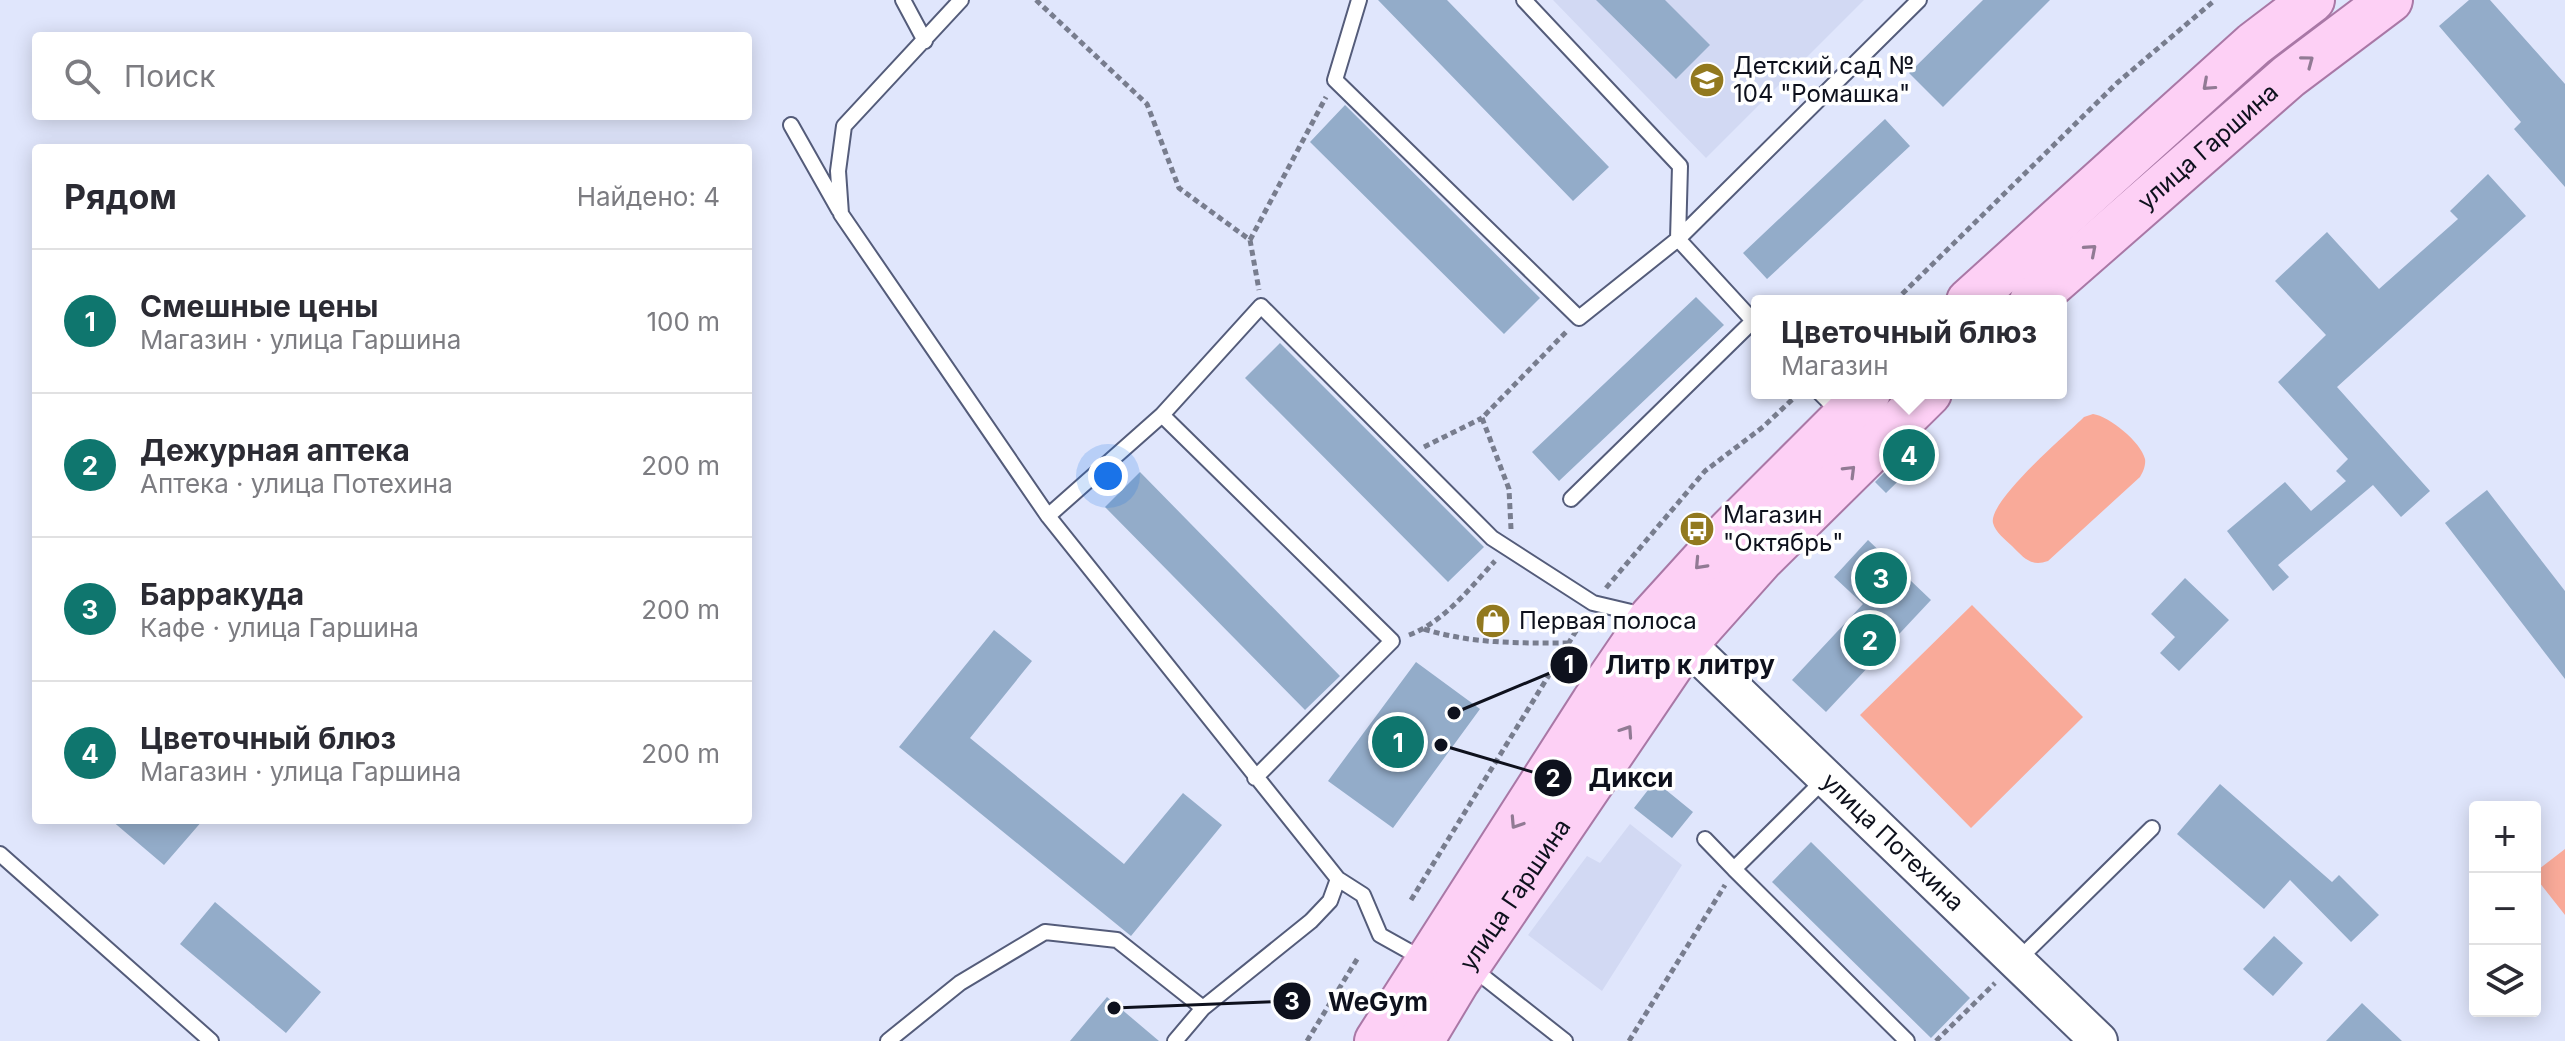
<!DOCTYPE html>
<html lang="ru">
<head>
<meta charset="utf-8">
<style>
  :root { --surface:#fff; --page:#f2f2f3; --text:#2b2b33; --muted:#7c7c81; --line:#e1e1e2; --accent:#0f766e }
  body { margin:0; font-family:Inter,sans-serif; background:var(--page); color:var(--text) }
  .controls { position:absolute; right:24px; bottom:24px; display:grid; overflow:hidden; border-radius:8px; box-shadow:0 4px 20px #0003 }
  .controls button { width:72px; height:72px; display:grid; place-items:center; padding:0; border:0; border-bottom:2px solid var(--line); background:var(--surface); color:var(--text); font:40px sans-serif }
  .you { position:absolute; left:1108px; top:476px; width:28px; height:28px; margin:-20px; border:6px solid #fff; border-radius:50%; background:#1a73e8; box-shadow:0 0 0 12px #1a73e833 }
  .badge { display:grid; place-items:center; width:52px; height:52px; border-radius:50%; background:var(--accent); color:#fff; font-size:26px; font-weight:700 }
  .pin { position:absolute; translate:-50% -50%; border:4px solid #fff; box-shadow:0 2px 8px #0006 }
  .popup { position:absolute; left:1751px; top:295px; width:316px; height:104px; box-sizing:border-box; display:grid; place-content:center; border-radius:8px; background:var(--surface); filter:drop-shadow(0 2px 6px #0005); font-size:26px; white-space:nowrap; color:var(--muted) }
  .popup b { font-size:30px; color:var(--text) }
  .popup::after { content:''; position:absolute; left:50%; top:100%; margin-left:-16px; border:16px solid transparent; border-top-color:var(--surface) }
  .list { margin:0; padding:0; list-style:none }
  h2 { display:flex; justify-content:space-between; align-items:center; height:104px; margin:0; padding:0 32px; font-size:34px }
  h2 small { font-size:26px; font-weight:400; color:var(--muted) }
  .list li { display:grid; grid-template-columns:52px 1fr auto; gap:24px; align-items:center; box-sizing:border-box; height:144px; padding:0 32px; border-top:2px solid var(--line) }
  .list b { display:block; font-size:30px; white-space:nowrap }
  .list p { margin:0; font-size:26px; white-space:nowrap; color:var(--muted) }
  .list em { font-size:26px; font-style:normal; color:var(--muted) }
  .icon { flex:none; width:44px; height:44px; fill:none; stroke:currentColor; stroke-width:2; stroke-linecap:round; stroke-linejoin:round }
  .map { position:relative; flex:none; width:2565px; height:1041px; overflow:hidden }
  .search { position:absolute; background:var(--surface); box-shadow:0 4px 20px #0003; left:32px; top:32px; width:720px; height:88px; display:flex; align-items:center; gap:20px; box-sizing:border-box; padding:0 28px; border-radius:8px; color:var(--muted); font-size:30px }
  .panel { position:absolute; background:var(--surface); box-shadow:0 4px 20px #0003; left:32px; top:144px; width:720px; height:680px; border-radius:8px }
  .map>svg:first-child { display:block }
  .built { fill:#d2d9f3 }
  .green { fill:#f9aa99 }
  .building { fill:#93acc9 }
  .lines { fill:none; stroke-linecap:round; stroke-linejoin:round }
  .service-casing { stroke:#545c7a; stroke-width:18 }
  .tertiary-casing { stroke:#545c7a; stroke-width:40 }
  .primary-casing { stroke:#a978a6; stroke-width:48 }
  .path { stroke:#787d8e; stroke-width:5; stroke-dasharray:6 4; stroke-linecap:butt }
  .service { stroke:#fff; stroke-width:14 }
  .tertiary { stroke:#fff; stroke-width:36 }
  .primary { stroke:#fdd0f5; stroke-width:44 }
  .oneway { stroke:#917a94 }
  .labels { text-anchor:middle; stroke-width:7; stroke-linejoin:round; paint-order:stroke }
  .poi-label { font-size:24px; fill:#0e111d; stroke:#fff; text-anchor:start }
  .street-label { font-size:24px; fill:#0e111d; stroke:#fff }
  .leader { fill:none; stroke:#0e111d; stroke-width:3 }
  .callout-dot { fill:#0e111d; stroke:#fff; stroke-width:3 }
  .mark-label { font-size:24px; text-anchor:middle; font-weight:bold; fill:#fff }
  .callout-label { font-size:26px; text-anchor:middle; font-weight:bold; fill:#0e111d; stroke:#fff; stroke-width:7; stroke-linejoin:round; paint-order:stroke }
</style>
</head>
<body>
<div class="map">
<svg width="2565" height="1041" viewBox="0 0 2565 1041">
  <rect width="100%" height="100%" fill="#e0e6fc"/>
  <path class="built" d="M1553 0H1864L1706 158Z
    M1630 824 1682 865 1602 991 1528 935 1587 856 1600 863Z"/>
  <path class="green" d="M2093 414C2109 416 2141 442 2145 459 2146 465 2143 472 2140 477L2048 561C2031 567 2024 558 2012 546 2006 540 1995 532 1993 523 1988 501 2067 434 2084 417Z
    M1972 605 2083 717 1971 828 1860 715Z
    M2565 849V915L2535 877V872Z"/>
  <path class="building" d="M1378 0H1447L1609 167 1573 201Z
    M1596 0H1665L1710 45 1676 79Z
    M1983 0H2050L1943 107 1909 73Z
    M2469 0H2490L2565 84V187L2514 129 2521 122 2439 26Z
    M1345 105 1540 298 1504 334 1310 142Z
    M1885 119 1910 146 1767 279 1743 253Z
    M2488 174 2526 216 2337 387 2430 491 2401 517 2373 485 2278 565 2289 577 2273 591 2227 531 2285 482 2311 511 2346 481 2336 471 2348 459 2278 382 2326 335 2275 281 2327 232 2379 289 2458 219 2450 211Z
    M1696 297 1724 325 1559 481 1532 452Z
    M1280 343 1484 547 1448 582 1245 378Z
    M1919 438 1930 450 1886 493 1875 482Z
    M1140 472 1340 676 1305 710 1105 507Z
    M2487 490 2565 591V679L2445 523Z
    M1868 540 1931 600 1826 712 1792 680 1863 604 1834 577Z
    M2185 578 2229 620 2179 671 2160 653 2175 637 2151 614Z
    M994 630 1032 661 970 738 1124 864 1183 793 1222 825 1131 936 899 747Z
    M1416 662 1480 709 1393 828 1328 781Z
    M1655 781 1693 812 1672 838 1634 808Z
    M2220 784 2332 882 2339 875 2379 915 2351 942 2290 880 2264 909 2177 834Z
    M111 820H203L164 865Z
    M1811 842 1970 998 1931 1038 1772 882Z
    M215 902 321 992 286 1033 180 944Z
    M2274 936 2303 963 2273 996 2243 969Z
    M1107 997 1159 1041H1070Z
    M2362 1003 2402 1041H2326Z"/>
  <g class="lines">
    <defs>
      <path id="service" d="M903 0 925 41
        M961 0 844 126 838 171 841 214 1048 516 1338 879 1363 895 1380 935 1423 959
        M1359 0 1335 80 1579 318 1678 239 1919 0
        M1524 0 1680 166 1678 239 1757 325
        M791 125 839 210
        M1820 393 1840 413
        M1162 415 1392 641 1255 778
        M1571 499 1753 321
        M1048 516 1162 415 1261 306 1492 538 1593 603 1648 616
        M1826 778 1734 869 1907 1041
        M1705 839 1734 869
        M0 854 211 1041
        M2017 961 2152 828
        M1471 967 1565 1041
        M888 1041 960 983 1045 932 1117 940 1203 1008
        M1175 1041 1203 1008 1311 921 1330 901 1338 879"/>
      <g id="tertiary">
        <path id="s1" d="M1666 628 1686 643 2099 1041"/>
      </g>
      <g id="primary">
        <path d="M1969 301 2254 44 2312 0"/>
        <path id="s2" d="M2032 301 2289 76 2390 0"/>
        <path d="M1377 1041 1594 702 1652 617 1731 530 1868 393"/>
        <path id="s3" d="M1421 1041 1457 981 1686 643 1761 559 1929 393"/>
      </g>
    </defs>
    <use href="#service" class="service-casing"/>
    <use href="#tertiary" class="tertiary-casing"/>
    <use href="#primary" class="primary-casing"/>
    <path class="path" d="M1036 0 1147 104 1179 188 1250 240 1326 97
      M1250 240 1259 290
      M1895 301 2117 83 2215 0
      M1424 447 1482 418
      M1511 529 1509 489 1482 418 1567 331
      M1606 588 1705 471 1763 427 1799 393
      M1424 629C1472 644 1518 643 1567 643
      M1409 635C1444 622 1470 588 1495 561
      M1411 900 1584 618
      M1307 1041 1359 956
      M1629 1041 1725 885
      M1936 1041 1995 983"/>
    <use href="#service" class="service"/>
    <use href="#tertiary" class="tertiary"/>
    <use href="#primary" class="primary"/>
  </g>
  <defs><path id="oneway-chevron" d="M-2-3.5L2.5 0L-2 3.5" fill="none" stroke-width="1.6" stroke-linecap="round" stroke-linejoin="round" transform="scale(2)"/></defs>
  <g class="oneway">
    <use href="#oneway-chevron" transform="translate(2308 61) rotate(-37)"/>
    <use href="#oneway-chevron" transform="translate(2208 85) rotate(138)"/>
    <use href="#oneway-chevron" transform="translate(2091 250) rotate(-41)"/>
    <use href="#oneway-chevron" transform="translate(1850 471) rotate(-45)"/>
    <use href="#oneway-chevron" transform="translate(1700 564) rotate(133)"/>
    <use href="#oneway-chevron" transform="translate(1627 731) rotate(-56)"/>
    <use href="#oneway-chevron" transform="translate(1516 823) rotate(123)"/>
  </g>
  <defs>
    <symbol id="school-disc" viewBox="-11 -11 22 22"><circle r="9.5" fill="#92791f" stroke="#fff"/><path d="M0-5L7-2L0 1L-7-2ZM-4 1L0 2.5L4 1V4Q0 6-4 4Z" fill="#fff"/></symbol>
    <symbol id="bus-disc" viewBox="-11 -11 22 22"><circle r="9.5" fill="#92791f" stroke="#fff"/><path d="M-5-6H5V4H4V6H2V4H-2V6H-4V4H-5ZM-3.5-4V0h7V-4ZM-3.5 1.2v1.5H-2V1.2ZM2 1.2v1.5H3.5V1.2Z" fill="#fff"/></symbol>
    <symbol id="shop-disc" viewBox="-11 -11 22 22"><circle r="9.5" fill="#92791f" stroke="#fff"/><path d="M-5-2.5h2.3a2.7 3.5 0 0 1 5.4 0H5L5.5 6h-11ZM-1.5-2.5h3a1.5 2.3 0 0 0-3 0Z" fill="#fff"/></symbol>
  </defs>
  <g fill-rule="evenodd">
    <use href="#school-disc" x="1687" y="60" width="40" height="40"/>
    <use href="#bus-disc" x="1677" y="509" width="40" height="40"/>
    <use href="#shop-disc" x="1473" y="601" width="40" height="40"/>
  </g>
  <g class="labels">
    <g class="poi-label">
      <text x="1733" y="74">Детский сад №<tspan x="1733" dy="28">104 "Ромашка"</tspan></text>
      <text x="1723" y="523">Магазин<tspan x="1723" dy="28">"Октябрь"</tspan></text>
      <text x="1519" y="629">Первая полоса</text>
    </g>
    <g class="street-label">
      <text dy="8" stroke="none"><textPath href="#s2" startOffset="234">улица Гаршина</textPath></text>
      <text dy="8" stroke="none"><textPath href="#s1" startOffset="312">улица Потехина</textPath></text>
      <text dy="8" stroke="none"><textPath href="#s3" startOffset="174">улица Гаршина</textPath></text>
    </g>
  </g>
  <path class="leader" d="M1454 713L1569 665M1441 745L1553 778M1114 1008L1292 1001"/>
  <g class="callout-dot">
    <circle cx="1454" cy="713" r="8"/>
    <circle cx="1441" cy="745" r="8"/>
    <circle cx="1114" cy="1008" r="8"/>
    <circle cx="1569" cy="665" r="20"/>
    <circle cx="1553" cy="778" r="20"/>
    <circle cx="1292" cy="1001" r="20"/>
  </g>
  <g class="mark-label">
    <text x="1569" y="673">1</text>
    <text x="1553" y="787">2</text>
    <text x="1292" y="1010">3</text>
  </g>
  <g class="callout-label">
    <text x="1690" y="674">Литр к литру</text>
    <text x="1631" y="787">Дикси</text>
    <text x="1378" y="1011">WeGym</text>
  </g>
</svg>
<div class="controls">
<button>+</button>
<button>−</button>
<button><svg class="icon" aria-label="layers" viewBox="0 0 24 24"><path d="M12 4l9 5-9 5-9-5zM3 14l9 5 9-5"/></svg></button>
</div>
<div class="you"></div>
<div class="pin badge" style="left:1398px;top:742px">1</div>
<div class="pin badge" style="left:1870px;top:640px">2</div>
<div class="pin badge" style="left:1881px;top:578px">3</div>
<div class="pin badge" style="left:1909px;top:455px">4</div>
<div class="popup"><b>Цветочный блюз</b>Магазин</div>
<div class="search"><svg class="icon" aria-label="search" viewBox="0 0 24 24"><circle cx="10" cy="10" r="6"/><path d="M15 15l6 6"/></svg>Поиск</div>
<section class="panel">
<h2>Рядом<small>Найдено: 4</small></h2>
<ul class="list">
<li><span class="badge">1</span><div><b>Смешные цены</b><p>Магазин · улица Гаршина</p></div><em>100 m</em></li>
<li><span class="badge">2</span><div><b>Дежурная аптека</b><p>Аптека · улица Потехина</p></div><em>200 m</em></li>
<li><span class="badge">3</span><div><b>Барракуда</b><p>Кафе · улица Гаршина</p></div><em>200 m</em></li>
<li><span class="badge">4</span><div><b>Цветочный блюз</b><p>Магазин · улица Гаршина</p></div><em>200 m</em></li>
</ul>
</section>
</div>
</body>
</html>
